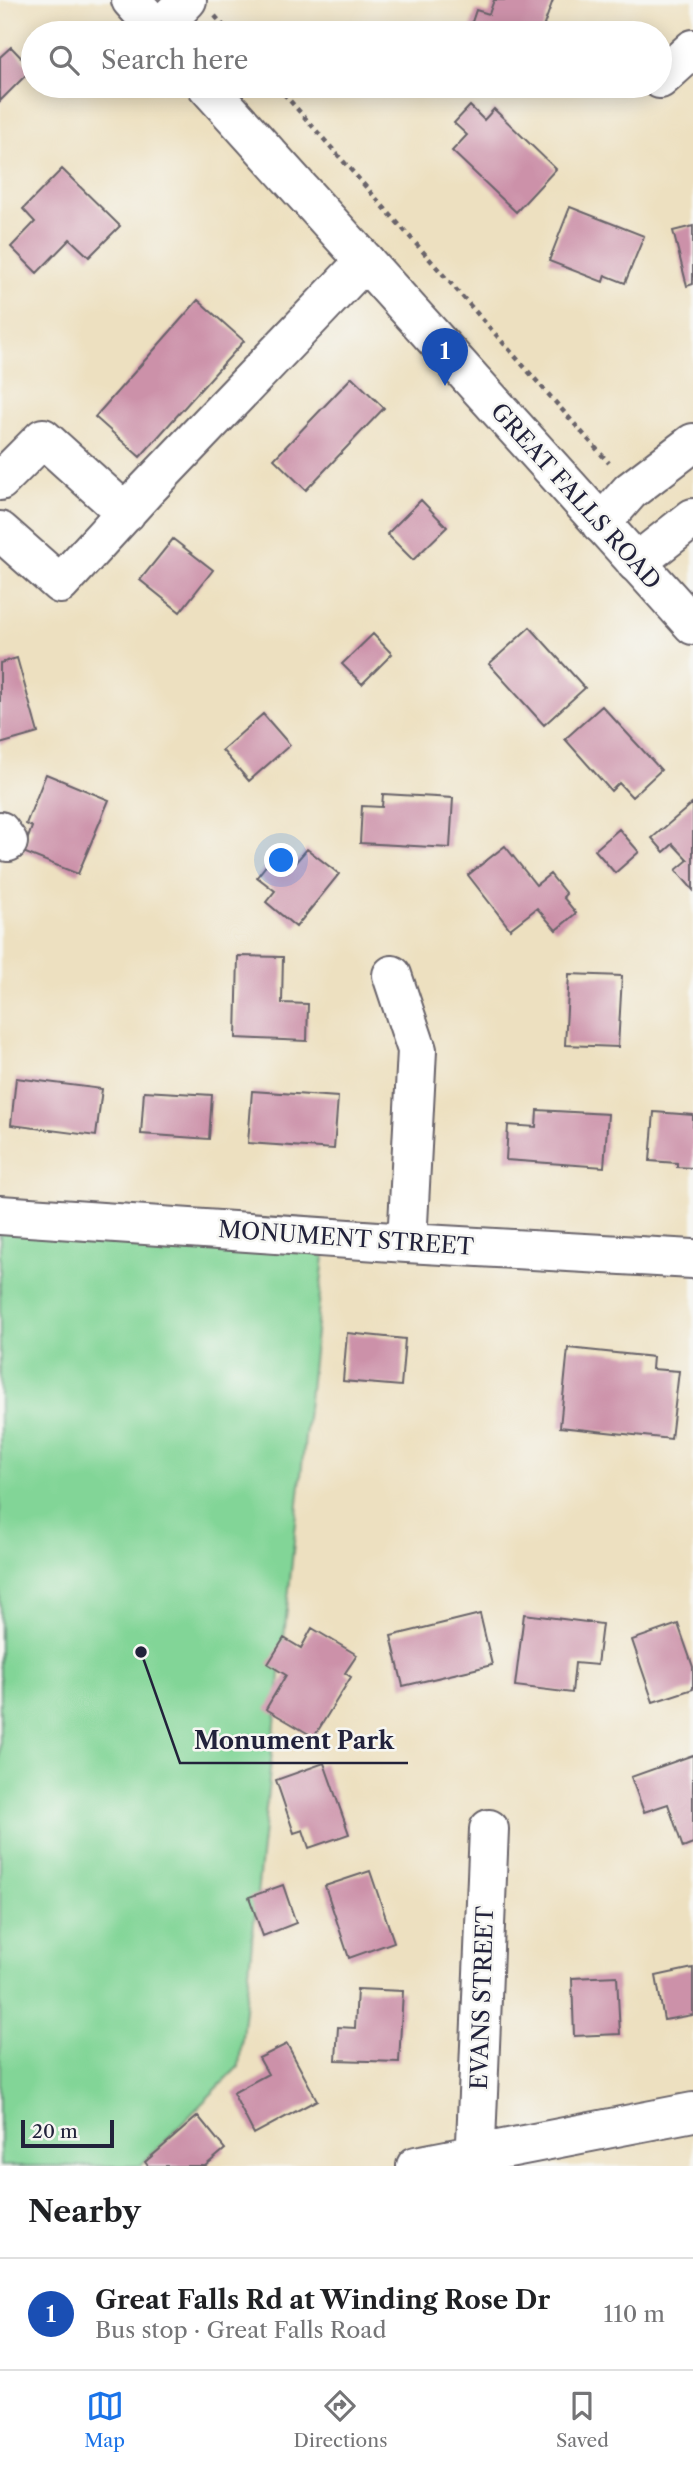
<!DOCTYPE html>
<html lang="en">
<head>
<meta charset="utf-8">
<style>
  :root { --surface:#fff; --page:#f2f2f2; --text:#202124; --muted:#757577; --line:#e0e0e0; --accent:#1a73e8 }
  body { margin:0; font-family:"Libre Caslon Text",serif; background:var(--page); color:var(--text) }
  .scale { position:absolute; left:21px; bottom:18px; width:93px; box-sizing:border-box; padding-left:7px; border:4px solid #22223b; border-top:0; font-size:19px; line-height:24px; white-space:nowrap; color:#22223b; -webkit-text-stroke:5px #f6f6f2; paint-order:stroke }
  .you { position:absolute; left:282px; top:861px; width:24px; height:24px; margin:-18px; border:5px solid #fff; border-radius:50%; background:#1a73e8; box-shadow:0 0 0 10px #1a73e833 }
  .badge { display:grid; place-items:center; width:46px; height:46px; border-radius:50%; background:var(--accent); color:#fff; font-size:23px; font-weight:700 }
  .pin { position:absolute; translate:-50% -58px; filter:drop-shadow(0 2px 4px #0008) }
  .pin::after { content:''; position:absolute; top:37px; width:24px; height:21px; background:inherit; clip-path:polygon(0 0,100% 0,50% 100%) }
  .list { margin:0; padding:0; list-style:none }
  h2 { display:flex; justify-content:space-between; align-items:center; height:91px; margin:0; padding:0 28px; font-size:30px }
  h2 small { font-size:23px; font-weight:400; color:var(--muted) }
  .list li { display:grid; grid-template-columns:46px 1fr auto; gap:21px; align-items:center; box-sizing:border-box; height:112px; padding:0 28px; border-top:2px solid var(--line) }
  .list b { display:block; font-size:26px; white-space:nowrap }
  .list p { margin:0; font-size:23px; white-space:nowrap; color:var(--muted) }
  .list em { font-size:23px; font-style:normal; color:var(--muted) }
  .icon { flex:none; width:38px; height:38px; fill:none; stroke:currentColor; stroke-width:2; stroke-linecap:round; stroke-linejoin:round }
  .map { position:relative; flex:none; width:693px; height:2166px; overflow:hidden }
  .search { position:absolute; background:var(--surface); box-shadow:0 4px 18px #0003; left:21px; right:21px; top:21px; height:77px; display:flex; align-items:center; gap:18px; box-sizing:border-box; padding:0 24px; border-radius:38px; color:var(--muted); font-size:26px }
  .sheet { height:203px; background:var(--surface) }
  nav { display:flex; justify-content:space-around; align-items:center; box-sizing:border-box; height:98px; border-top:2px solid var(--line); background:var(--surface); font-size:19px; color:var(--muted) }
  nav a { display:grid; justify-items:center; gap:4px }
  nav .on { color:var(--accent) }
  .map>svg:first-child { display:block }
  .green { fill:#82d597; stroke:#527c69; stroke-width:2 }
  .building { fill:#cc91a9 }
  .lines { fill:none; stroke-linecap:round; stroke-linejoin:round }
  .minor-casing { stroke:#69646a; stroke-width:42 }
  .major-casing { stroke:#69646a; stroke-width:42 }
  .path { stroke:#69646a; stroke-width:4.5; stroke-dasharray:5 5; stroke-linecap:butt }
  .minor { stroke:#fff; stroke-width:38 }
  .major { stroke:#fff; stroke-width:38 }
  .labels { text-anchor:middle; stroke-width:5; stroke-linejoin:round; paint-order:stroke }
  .street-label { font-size:23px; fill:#22223b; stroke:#f6f6f2 }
  .leader { fill:none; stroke:#22223b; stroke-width:2.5 }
  .callout-dot { fill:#22223b; stroke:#f6f6f2; stroke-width:2.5 }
  .callout-label { font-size:24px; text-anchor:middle; font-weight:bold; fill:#22223b; stroke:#f6f6f2; stroke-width:5; stroke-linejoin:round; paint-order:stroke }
</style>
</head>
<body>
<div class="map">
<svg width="693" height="2166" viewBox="0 0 693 2166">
  <rect width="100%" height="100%" fill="#f6f6f2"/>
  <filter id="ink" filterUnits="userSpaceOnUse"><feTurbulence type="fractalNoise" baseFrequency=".0143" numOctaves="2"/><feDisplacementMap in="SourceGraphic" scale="14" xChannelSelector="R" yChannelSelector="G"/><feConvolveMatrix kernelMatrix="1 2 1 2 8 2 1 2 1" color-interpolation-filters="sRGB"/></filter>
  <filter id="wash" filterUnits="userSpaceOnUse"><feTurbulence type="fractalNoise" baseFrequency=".00686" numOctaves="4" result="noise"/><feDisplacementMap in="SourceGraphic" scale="28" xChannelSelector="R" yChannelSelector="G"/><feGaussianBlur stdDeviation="1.57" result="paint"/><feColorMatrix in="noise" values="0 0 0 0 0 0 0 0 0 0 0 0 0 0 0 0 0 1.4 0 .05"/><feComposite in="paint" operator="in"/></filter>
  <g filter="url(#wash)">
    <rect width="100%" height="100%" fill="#ede0c0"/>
    <path class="green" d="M0 1215 326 1237 239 2066 140 2166H0Z"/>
    <g id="blocks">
      <path class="building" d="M494 0H553L541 33H476L469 31 476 10 489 14Z
        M11 47 32 69 0 101V57Z
        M470 106 484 120 494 109 556 169 516 212 452 151 467 135 454 123Z
        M62 169 120 226 89 257 70 239 37 273 11 247 35 222 23 209Z
        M570 207 644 236 625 283 605 275 603 282 549 261Z
        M693 226V284L687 286 673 231Z
        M198 300 244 341 140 457 95 417Z
        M352 377 384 408 306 490 274 459Z
        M421 500 447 527 413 560 387 534Z
        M173 539 213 570 180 612 140 580Z
        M530 627 585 688 544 725 489 664Z
        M373 634 392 654 362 684 342 664Z
        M17 658 38 733 0 744V663Z
        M602 706 661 770 632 797 619 783 611 791 565 739Z
        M263 714 290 745 249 781 222 750Z
        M46 774 109 800 78 874 23 852 32 827 26 824Z
        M383 794 453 798 450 848 360 843 362 806 382 807Z
        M693 803V890L676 870 688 860 673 844 664 852 652 838Z
        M619 829 639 852 615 873 595 850Z
        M505 846 536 885 550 874 566 894 563 897 576 913 556 930 537 908 510 929 468 875Z
        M307 849 339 874 296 927 266 902 275 891 257 877 272 858 288 871Z
        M238 956 283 957 282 1003 308 1004 307 1041 236 1038Z
        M569 974 622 976 618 1047 565 1045Z
        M16 1078 102 1089 96 1136 11 1125Z
        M144 1091 212 1095 209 1139 141 1134Z
        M252 1091 338 1097 334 1149 248 1143Z
        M537 1110 608 1114 604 1167 506 1160 508 1125 536 1127Z
        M654 1112 693 1115V1168L677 1167V1163L650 1161Z
        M347 1333 405 1339 401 1386 343 1381Z
        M568 1348 653 1357 652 1369 679 1371 671 1439 560 1427Z
        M480 1614 492 1665 403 1686 391 1636Z
        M524 1614 602 1624 597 1665 575 1663 572 1693 515 1686Z
        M678 1624 693 1667V1689L653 1702 632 1640Z
        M312 1628 357 1655 345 1673 351 1677 314 1737 266 1709 286 1675 268 1664 284 1638 301 1648Z
        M693 1755V1844L683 1848 668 1804 644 1812 631 1777Z
        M324 1763 349 1834 309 1848 303 1830 294 1833 276 1780Z
        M370 1871 394 1942 349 1958 325 1886Z
        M283 1885 296 1923 263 1936 249 1897Z
        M693 1968V2015L664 2020 656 1976Z
        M617 1976 620 2034 574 2036 572 1978Z
        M357 1989 403 1991 399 2062 336 2060 338 2027 355 2028Z
        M287 2044 317 2100 254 2134 233 2093 268 2074 259 2058Z
        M198 2116 225 2149 205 2166H148L145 2162Z"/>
    </g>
  </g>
  <g filter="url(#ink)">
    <use href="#blocks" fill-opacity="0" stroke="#69646a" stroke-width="2"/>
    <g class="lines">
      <defs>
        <path id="minor" d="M158 30 187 0
          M660 79 693 49
          M0 481 43 438 126 513
          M601 524 630 491 693 443
          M0 531 60 584 147 489 365 261
          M636 563 693 518
          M0 831 8 842
          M392 975 417 1050 407 1243
          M0 1215 407 1243 693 1259
          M416 2166 693 2112
          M475 2166 489 1829"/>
        <path id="major" d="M131 0 161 33
          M207 86 693 625"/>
      </defs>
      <use href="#minor" class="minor-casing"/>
      <use href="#major" class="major-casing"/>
      <path class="path" d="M215 16 230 33
        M277 86 609 463"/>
      <use href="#minor" class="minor"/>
      <use href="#major" class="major"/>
    </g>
  </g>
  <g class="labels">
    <g class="street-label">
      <text transform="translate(576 496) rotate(48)" y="8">GREAT FALLS ROAD</text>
      <text transform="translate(346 1238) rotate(4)" y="8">MONUMENT STREET</text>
      <text transform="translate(482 1998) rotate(-88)" y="8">EVANS STREET</text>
    </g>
  </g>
  <path class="leader" d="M141 1652L180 1763H408"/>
  <circle class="callout-dot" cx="141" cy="1652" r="7"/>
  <g class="callout-label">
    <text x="294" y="1749">Monument Park</text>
  </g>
</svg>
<div class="scale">20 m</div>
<div class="you"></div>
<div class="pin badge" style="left:445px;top:386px;background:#1a4fb4">1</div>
<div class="search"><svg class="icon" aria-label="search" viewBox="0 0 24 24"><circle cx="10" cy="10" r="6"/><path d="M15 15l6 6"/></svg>Search here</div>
</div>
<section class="sheet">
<h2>Nearby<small></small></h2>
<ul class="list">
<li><span class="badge" style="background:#1a4fb4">1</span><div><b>Great Falls Rd at Winding Rose Dr</b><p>Bus stop · Great Falls Road</p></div><em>110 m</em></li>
</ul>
</section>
<nav>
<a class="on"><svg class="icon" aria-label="map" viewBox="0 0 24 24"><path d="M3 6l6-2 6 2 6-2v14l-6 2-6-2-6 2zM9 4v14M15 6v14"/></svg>Map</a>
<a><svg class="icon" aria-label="directions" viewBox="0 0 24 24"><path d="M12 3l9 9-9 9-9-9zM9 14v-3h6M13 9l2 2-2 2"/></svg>Directions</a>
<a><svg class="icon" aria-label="saved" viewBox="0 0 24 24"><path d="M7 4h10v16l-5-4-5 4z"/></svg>Saved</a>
</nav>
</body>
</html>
